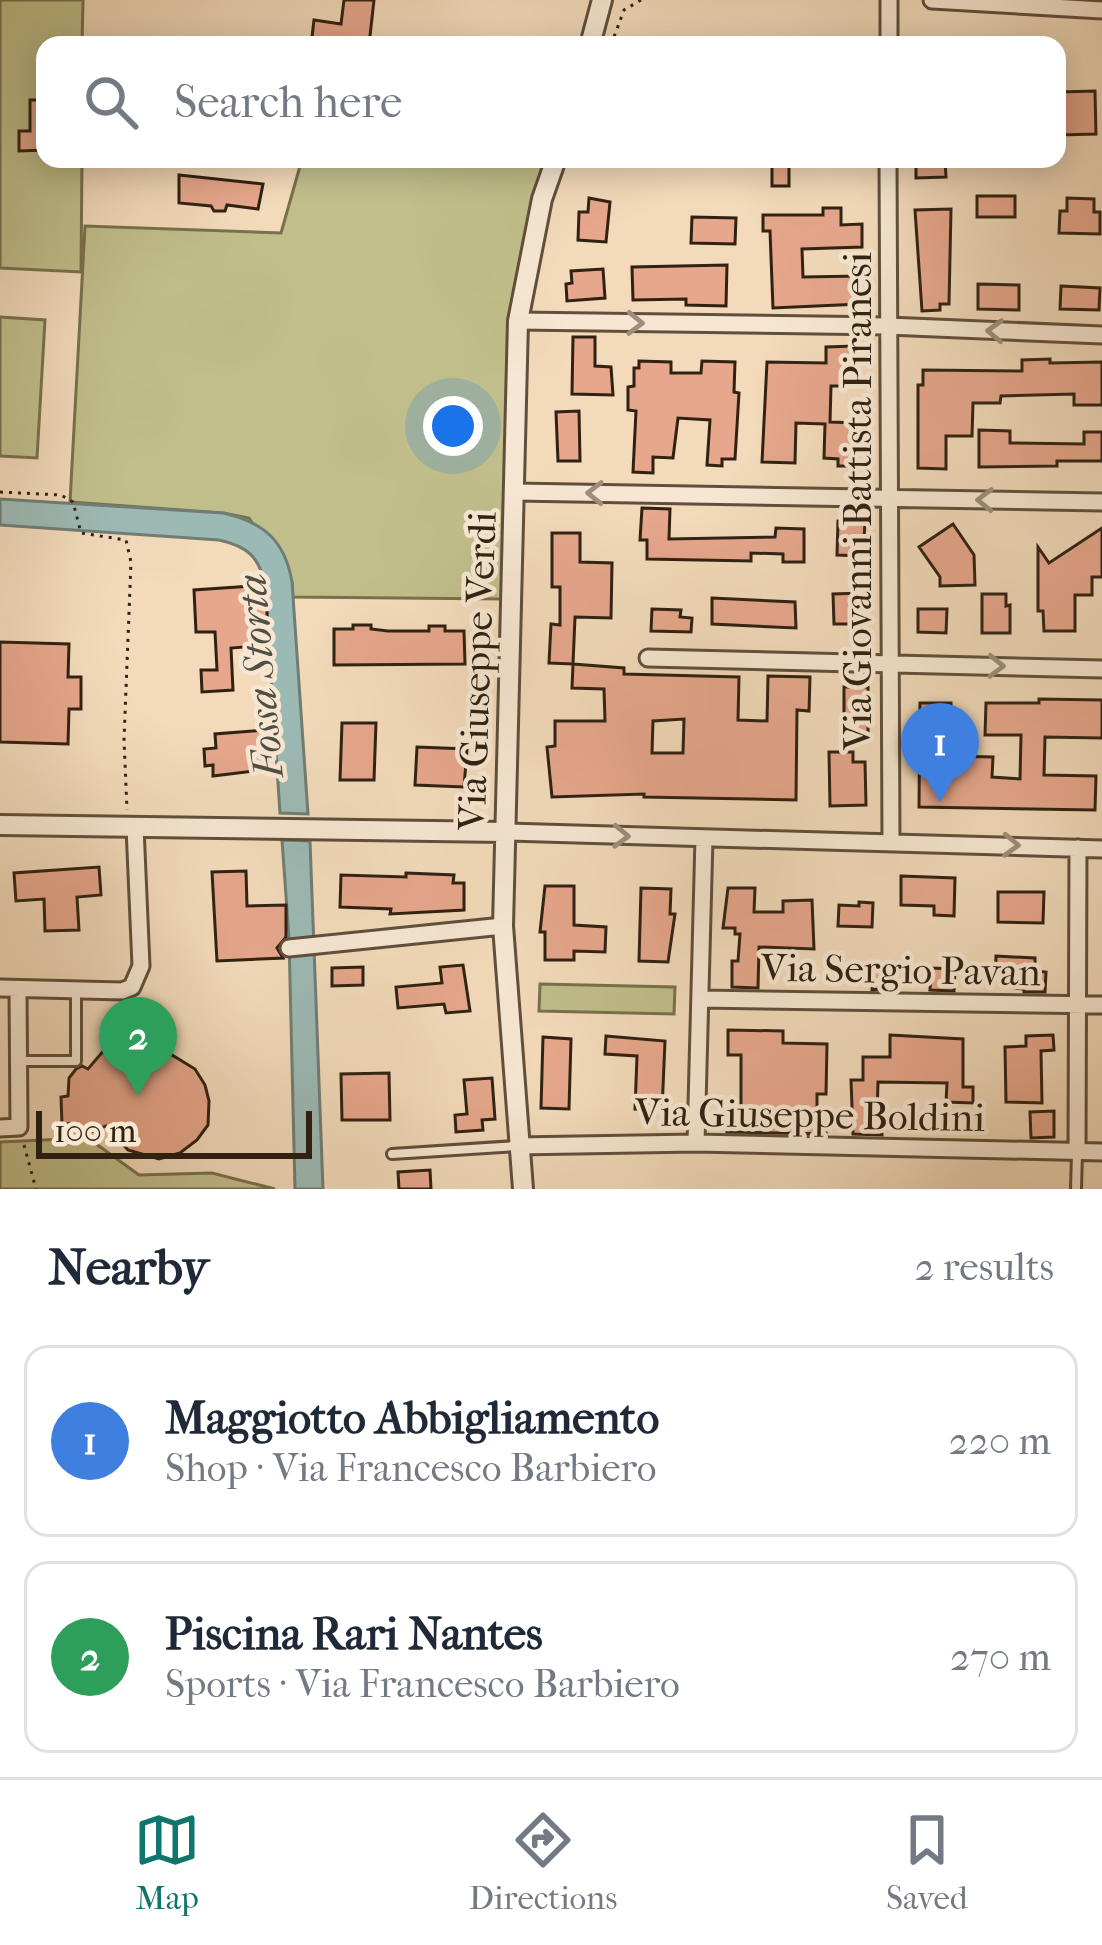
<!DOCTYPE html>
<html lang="en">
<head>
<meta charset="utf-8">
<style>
  :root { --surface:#fff; --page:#f6f6f7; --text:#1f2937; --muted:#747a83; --line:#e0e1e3; --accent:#0f766e }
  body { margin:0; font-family:"IM FELL French Canon",serif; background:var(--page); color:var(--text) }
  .scale { position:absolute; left:36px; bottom:30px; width:276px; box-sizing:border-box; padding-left:12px; border:6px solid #302112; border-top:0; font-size:33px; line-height:42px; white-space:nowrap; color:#302112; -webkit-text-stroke:9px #f7e7d2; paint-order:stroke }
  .you { position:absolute; left:453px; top:426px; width:42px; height:42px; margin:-30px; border:9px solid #fff; border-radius:50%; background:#1a73e8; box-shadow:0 0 0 18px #1a73e833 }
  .badge { display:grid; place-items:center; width:78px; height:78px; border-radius:50%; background:var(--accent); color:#fff; font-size:39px; font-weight:700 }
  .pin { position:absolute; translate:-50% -99px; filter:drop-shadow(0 3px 6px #0008) }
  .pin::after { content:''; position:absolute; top:63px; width:42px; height:36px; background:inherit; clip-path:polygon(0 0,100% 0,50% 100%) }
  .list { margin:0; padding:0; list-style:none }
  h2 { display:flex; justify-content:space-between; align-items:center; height:156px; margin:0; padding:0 48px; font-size:51px }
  h2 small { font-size:39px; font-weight:400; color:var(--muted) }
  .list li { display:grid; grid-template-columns:78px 1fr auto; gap:36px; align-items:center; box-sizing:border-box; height:192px; margin:0 24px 24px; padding:0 24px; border:3px solid var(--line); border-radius:24px }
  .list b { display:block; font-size:45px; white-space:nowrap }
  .list p { margin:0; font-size:39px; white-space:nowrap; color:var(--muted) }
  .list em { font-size:39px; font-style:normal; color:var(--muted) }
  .icon { flex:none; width:66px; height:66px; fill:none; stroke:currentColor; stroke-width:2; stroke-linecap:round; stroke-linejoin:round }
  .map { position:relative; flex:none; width:1102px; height:1189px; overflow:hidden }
  .search { position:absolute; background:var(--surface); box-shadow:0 6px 30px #0003; left:36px; right:36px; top:36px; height:132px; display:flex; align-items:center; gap:30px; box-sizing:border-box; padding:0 42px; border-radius:24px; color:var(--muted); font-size:45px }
  .sheet { height:588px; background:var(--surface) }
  nav { display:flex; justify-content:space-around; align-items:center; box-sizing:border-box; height:168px; border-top:3px solid var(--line); background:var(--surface); font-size:33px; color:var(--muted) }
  nav a { display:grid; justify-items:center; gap:6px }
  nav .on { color:var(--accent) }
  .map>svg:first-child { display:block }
  .green { fill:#c0be8b; stroke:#78704e; stroke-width:3 }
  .water { fill:#9cbab5; stroke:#717d74; stroke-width:3 }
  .building { fill:#e6a78c; stroke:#302112; stroke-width:3; fill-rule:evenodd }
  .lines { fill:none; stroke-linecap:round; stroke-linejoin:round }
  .service-casing { stroke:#604f3c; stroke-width:14 }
  .minor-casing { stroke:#604f3c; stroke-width:21 }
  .tertiary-casing { stroke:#604f3c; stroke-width:24 }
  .path { stroke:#302112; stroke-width:3; stroke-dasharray:3 6; stroke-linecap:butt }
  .service { stroke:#f7e7d2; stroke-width:8 }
  .minor { stroke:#f7e7d2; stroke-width:15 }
  .tertiary { stroke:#f7e7d2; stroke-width:18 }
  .oneway { stroke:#9d8e7c }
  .labels { text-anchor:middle; stroke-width:9; stroke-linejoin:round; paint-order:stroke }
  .street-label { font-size:39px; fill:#302112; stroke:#f7e7d2 }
  .water-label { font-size:42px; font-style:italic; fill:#504f43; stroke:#f7e7d2 }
</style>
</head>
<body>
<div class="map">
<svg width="1102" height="1189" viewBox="0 0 1102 1189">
  <rect width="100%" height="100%" fill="#f2daba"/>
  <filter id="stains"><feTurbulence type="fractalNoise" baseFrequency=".00167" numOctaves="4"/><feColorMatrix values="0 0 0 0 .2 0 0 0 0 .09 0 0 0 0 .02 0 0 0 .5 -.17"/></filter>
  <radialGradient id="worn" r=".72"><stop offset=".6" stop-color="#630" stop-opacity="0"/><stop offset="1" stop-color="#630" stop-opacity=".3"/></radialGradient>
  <path class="green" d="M0 0H83L82 45H45V159H82L81 272 0 268Z
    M302 159H547L508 318 502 599 293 597 292 582 249 518 223 513 70 502 85 226 281 233Z
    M0 317 45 320 37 458 0 456Z
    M540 984 675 987 674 1014 539 1011Z
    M88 1138 139 1175 212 1173 275 1189H0V1142Z"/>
  <path class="water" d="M0 499 223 513C264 522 285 541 292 582L308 814 280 813 265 586C260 557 247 546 219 540L0 525Z
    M282 840 310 841 323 1189H295L289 938Z"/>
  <path class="building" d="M344 0H374L369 45H311L314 20 341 24Z
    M1095 91 1096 134 1059 135V92Z
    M30 100H45V150L19 151V131H30Z
    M772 159H789V186H772Z
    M945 160 946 177 916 178V162Z
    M179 175 263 184 258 209 227 205 225 211H214L211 206 179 203Z
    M977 196H1015V217H977Z
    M589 198 610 202 606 242 578 240 579 212H588Z
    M1067 198 1094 199V212H1100V234L1059 233 1060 211H1067Z
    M823 208H841V225L862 224V247L802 249 803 277 860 276V304L773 308 770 231H763V215H823Z
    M951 209 949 304H940V310L922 311 915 210Z
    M692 217 736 218 735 244 691 243Z
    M727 265 726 306 686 305V299L633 300 632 267Z
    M603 269 605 298 567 301 566 284 572 283 571 271Z
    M978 284 1019 285V310L978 309Z
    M1061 286 1100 288 1099 310 1060 309Z
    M573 337H595V366L611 367 613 395 572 394Z
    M855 346V386H831L830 422 858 423 856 466H838V459L824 458 825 424 796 423 795 463 762 462 767 362 826 363V347Z
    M1050 359V363L1102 362V405H1074V394L1001 396 1000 403H973L972 436H946V469L918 468V385H923V370L1022 371V360Z
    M639 361 671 362V373H701L702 361 735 362 734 392 739 393 735 459H722V466L707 465 710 420 678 418 673 458 653 457V473L633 472 636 411 628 410V387L634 386V368H639Z
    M579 411 580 461H558L556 412Z
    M979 430 1010 431V443L1084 444V432H1102V461H1057V466L979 467Z
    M642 508 670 509 669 539 775 537 776 528 804 529V562H783V554L751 553V561L647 559V540H640Z
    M838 521 865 522 863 556 837 555Z
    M953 524 974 555 975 585 940 586V577L919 547Z
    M1102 528V577H1092V595H1075V631H1044L1043 611H1038V547L1049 563Z
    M552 533H580V562L612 563 611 618 575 617 573 664 549 663 551 624 560 625V587H552Z
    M267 585V645L231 648 233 690 202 692 201 670H217L215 632H196L194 590Z
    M863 593V624H834L833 594Z
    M982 594H1006V606L1010 605V633H982Z
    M712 598 795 602 796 628 712 624Z
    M652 609 681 610 680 617 692 618 691 632 651 631Z
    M918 609H947L946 633 918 632Z
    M353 625H371V629L388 631H429V626H445V631H464L465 664 334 665V629H353Z
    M0 642 69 644 68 677H81V709H69L68 744 0 742Z
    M573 664 624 668V674L739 677 738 720 767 721 768 676 810 677 809 711 797 710 796 800 644 797V794L552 797 547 747 555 746V721H605L604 689 572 688ZM684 719 683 753H652L653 721Z
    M844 687H868V733H844Z
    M1039 699 1102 700V738L1045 737 1044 775 1096 776 1095 810 919 807 920 703H951L950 756 993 757 992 777 1020 779 1021 735H985L986 703H1039Z
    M342 723H376L374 780H340Z
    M265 730 271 769 213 776V765L205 766 204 749 216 748 215 734Z
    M417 747 467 749 464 787 415 785Z
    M829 752H853V762H865L866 805 830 806Z
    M99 867 101 895 77 897 79 930 45 931 44 899 16 901 14 873Z
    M246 871 247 906 286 905V937L277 948 283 958 217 961 212 872Z
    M406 873 454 875 453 883H464V910L390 914 391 909 340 907 341 875 406 877Z
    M901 876 955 878 954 916 934 915V906L901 905Z
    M545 886H574V925L606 927 605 952 574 951V960H545V932H540Z
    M641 888 671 889 670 914H675L668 962 639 961Z
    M728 888H755L754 912H783V901L812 900 814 949 759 947 758 988 732 987V961H738L740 934H735V928H723Z
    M998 892H1044L1043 923 998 922Z
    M859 902 873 903 872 927 838 926 839 905 859 906Z
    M996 956 1035 958V971L1046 972 1045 992H1024V989L1014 988V981L995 980Z
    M874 964 897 965 896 987 872 990Z
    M463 965 470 1011 446 1013 444 1004 398 1008 396 987 442 983 440 967Z
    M363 967V985L332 986V968Z
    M931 968 955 969 954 991 930 990Z
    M728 1030 783 1031V1043L827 1044 826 1094H817V1121H826V1134L727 1132V1115H741V1055H728Z
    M143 1033 147 1053 172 1055 195 1069 205 1085 209 1101 208 1125 197 1140 180 1153 159 1159 128 1150 106 1126 82 1135 77 1123 62 1124 61 1097 68 1096 69 1078 76 1069 82 1066 88 1069 111 1042Z
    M890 1035 963 1039V1087H973V1103L946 1102 947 1083 878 1082 877 1117H881L882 1135 853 1134 851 1080H863V1057H890Z
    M1053 1035 1054 1050 1041 1051 1042 1103 1006 1102 1005 1047 1026 1046V1036Z
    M606 1036 665 1041 662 1111 635 1109 637 1056 605 1054Z
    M543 1037 571 1039 569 1109 541 1108Z
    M389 1073 390 1120H342L341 1074Z
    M492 1078 495 1119 482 1120 483 1130 456 1132 455 1115 467 1114 464 1080Z
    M1054 1111V1137L1031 1138 1030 1112Z
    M430 1170 431 1189H399L398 1172Z"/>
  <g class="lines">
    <defs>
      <path id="service" d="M19 1061H76V991
        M392 1154 516 1146
        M1076 1189 1077 1153"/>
      <path id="minor" d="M932 0 1102 10
        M889 45V0
        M888 159 891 842
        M518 321 888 326 1102 335
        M515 492 1102 502
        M648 658 1102 669
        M504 832 1102 849
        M289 948 503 926
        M0 988 122 991 132 987 141 966 135 827
        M700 999 1102 1005
        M0 1128 19 1127 18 989
        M696 1143 704 838
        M517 1146 696 1143 1102 1152
        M1077 1152 1078 848"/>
      <path id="tertiary" d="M590 45 602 0
        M0 825 504 832
        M523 1189 503 926 518 321 542 199 556 159"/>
    </defs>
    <use href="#service" class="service-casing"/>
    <use href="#minor" class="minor-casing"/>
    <use href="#tertiary" class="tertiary-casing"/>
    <path class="path" d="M611 45 624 10 641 0
      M0 492 61 495 73 502 81 533 126 540 131 562 124 740 127 810
      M24 1145 36 1189"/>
    <use href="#service" class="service"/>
    <use href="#minor" class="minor"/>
    <use href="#tertiary" class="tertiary"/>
  </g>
  <defs><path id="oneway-chevron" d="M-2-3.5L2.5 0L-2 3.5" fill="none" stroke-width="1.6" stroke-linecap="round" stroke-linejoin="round" transform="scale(3)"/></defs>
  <g class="oneway">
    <use href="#oneway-chevron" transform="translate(635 323) rotate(1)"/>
    <use href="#oneway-chevron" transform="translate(995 331) rotate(-178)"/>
    <use href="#oneway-chevron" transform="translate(595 493) rotate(-179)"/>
    <use href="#oneway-chevron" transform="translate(985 500) rotate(-179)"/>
    <use href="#oneway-chevron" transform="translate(996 666) rotate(1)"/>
    <use href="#oneway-chevron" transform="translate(621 836) rotate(2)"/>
    <use href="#oneway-chevron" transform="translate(1011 845) rotate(2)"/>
  </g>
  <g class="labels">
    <g class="street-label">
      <text transform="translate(857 501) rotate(-90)" y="14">Via Giovanni Battista Piranesi</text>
      <text transform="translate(476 671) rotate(-88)" y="14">Via Giuseppe Verdi</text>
      <text transform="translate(901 969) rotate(1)" y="14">Via Sergio Pavan</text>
      <text transform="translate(810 1114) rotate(1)" y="14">Via Giuseppe Boldini</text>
    </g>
    <g class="water-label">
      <text transform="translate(259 676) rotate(-95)" y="15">Fossa Storta</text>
    </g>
  </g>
  <rect width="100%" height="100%" filter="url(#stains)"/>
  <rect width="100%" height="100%" fill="url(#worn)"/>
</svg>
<div class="scale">100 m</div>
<div class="you"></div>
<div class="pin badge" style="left:940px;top:802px;background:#3f7fe0">1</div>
<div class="pin badge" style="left:138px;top:1096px;background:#2e9e5b">2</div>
<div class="search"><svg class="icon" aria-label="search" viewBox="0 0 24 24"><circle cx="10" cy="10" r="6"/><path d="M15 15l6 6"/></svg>Search here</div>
</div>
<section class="sheet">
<h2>Nearby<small>2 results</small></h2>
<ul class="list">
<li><span class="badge" style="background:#3f7fe0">1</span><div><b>Maggiotto Abbigliamento</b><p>Shop · Via Francesco Barbiero</p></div><em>220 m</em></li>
<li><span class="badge" style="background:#2e9e5b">2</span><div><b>Piscina Rari Nantes</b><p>Sports · Via Francesco Barbiero</p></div><em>270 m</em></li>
</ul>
</section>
<nav>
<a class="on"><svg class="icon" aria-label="map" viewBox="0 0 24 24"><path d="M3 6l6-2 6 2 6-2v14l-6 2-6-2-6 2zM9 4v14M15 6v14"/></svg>Map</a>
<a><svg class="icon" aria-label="directions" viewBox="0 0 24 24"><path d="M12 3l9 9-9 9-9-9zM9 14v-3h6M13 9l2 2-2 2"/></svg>Directions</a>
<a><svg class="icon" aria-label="saved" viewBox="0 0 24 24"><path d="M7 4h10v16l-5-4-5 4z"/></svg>Saved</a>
</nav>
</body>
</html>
